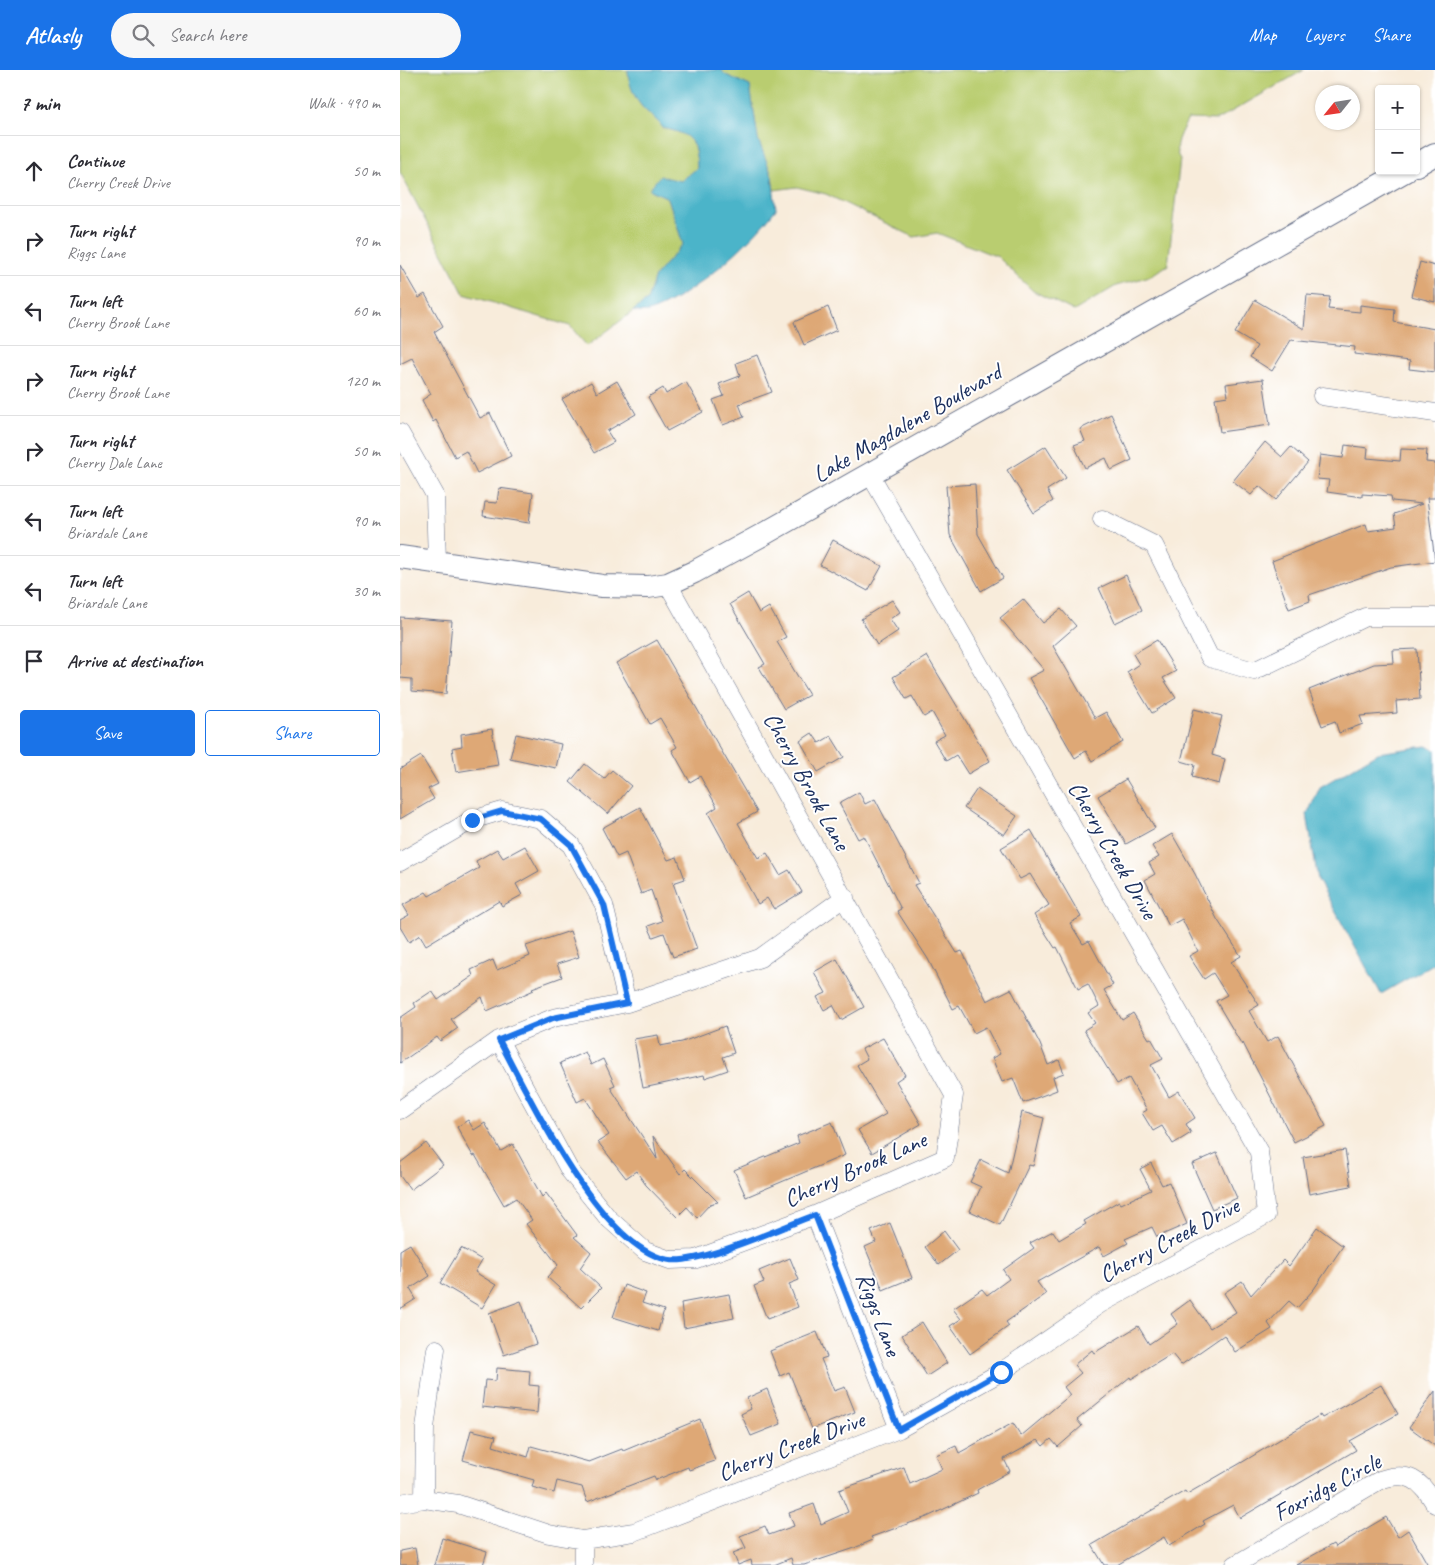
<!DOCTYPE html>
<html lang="en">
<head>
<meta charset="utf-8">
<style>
  :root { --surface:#fff; --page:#f7f7f7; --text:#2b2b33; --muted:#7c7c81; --line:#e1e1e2; --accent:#1a73e8 }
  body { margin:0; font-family:Caveat,sans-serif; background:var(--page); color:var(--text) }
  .controls { position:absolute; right:15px; top:15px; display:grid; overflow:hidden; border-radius:5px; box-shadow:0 1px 4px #0004 }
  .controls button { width:45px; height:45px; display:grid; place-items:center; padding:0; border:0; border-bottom:1px solid var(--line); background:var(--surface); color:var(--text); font:25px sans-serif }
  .compass { position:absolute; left:915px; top:15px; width:45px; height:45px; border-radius:50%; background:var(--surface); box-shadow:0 1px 4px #0004; rotate:240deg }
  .stop { position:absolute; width:15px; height:15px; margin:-11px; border:4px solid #1a73e8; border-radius:50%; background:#fff }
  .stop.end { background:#1a73e8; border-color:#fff; box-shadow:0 1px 5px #0008 }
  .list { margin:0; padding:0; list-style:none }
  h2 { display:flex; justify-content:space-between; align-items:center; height:65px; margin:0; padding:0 20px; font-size:21px }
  h2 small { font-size:16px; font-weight:400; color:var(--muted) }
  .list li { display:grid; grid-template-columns:32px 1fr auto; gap:15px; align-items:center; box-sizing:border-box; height:70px; padding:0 20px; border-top:1px solid var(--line) }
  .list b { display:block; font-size:19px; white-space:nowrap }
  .list p { margin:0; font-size:16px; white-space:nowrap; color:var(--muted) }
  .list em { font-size:16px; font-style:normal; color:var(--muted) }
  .actions { display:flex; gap:10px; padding:15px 20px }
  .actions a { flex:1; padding:11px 0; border:1px solid var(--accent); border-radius:5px; text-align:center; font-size:18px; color:var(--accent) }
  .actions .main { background:var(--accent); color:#fff }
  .icon { flex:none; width:28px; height:28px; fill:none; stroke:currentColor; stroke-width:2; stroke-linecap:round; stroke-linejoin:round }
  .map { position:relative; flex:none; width:1035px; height:1495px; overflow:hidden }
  header { display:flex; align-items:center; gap:30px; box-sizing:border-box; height:70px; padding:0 25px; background:var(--accent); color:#fff }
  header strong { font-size:24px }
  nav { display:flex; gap:28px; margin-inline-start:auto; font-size:18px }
  .search { width:350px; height:45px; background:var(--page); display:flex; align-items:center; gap:12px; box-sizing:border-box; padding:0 18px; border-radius:28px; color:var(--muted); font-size:19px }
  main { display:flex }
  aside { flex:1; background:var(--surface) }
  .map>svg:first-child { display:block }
  .green { fill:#b9cd70; stroke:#6a7e67 }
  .water { fill:#4bb4c9; stroke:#337294 }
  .building { fill:#dea876 }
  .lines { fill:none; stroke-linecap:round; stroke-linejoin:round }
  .minor-casing { stroke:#68718a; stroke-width:19 }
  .tertiary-casing { stroke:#68718a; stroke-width:24 }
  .minor { stroke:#fff; stroke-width:18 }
  .tertiary { stroke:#fff; stroke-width:22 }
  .route { stroke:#1a73e8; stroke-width:6 }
  .labels { text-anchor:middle; stroke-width:4; stroke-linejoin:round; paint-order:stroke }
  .street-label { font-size:24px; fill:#1b2f5e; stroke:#fff }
</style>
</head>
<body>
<header>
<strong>Atlasly</strong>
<div class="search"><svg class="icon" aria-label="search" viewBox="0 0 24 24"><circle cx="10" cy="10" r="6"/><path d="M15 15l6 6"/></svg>Search here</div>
<nav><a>Map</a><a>Layers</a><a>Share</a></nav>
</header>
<main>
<aside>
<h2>7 min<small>Walk · 490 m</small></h2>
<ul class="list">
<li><svg class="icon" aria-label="ahead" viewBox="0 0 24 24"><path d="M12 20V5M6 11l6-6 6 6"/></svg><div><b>Continue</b><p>Cherry Creek Drive</p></div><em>50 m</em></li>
<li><svg class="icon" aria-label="right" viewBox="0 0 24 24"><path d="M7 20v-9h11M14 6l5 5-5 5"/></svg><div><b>Turn right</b><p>Riggs Lane</p></div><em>90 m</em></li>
<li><svg class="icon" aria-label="left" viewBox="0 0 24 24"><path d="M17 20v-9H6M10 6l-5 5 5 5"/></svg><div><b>Turn left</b><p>Cherry Brook Lane</p></div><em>60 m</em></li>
<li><svg class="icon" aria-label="right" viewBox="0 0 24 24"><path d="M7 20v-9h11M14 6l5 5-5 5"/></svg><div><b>Turn right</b><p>Cherry Brook Lane</p></div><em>120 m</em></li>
<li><svg class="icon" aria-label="right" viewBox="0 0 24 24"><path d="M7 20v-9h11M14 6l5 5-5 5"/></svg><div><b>Turn right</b><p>Cherry Dale Lane</p></div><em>50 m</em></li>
<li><svg class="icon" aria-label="left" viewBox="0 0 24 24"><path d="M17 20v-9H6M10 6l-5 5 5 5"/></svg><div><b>Turn left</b><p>Briardale Lane</p></div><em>90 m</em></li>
<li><svg class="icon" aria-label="left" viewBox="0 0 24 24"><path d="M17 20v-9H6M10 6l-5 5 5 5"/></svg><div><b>Turn left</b><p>Briardale Lane</p></div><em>30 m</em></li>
<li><svg class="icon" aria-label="arrive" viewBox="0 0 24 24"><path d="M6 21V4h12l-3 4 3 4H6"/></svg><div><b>Arrive at destination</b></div></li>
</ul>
<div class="actions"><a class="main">Save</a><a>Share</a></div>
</aside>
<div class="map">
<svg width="1035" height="1495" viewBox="0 0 1035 1495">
  <rect width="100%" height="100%" fill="#fff"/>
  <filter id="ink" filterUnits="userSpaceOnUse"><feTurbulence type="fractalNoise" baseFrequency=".02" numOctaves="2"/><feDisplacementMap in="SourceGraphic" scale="10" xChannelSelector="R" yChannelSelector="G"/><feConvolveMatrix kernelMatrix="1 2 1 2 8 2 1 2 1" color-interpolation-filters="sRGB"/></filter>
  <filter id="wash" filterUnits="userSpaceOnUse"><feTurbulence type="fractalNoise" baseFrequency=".0096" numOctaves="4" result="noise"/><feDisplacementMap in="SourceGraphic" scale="20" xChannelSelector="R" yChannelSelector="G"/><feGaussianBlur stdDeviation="1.12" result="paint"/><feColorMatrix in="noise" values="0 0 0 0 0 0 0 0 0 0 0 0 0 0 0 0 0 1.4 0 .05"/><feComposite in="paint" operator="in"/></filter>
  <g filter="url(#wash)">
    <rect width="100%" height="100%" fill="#f8ecdb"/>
    <path class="green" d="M0 0H228C229 11 233 25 240 34 247 44 257 48 263 58 291 64 296 69 297 98L281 111 249 119 268 128 283 174 255 206 247 231 187 276 170 256 64 224 0 102Z
      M321 0H904L817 50 788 49C782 61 771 76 780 89L768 195 750 206 716 216 674 241 633 221 598 187 537 163 514 167 426 124 397 117 374 120 372 106 358 69 350 16 326 5Z"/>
    <path class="water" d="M228 0H321L326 5 350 16 358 69 372 106 376 139C352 172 288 230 248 242 244 243 238 242 233 241L247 231 255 206 283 174 268 128 249 119 260 106 281 111 297 98C296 69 290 64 263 58 257 48 247 44 240 34 233 25 228 11 228 0Z
      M1026 676 1035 680V893L981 924 918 810 907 745 920 717 978 683Z"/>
    <g id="blocks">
      <path class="building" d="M1020 192 1035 196V232L1011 226Z
        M0 195 19 228 25 224 43 256 34 262 80 348 90 343 111 386 77 403 66 381 55 387 36 350 33 352 22 330 31 324 12 288 0 294Z
        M907 225 930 227 928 239 960 242V235L995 239 994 252 1035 259V302L1009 299 1010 291 954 284 955 277 891 270 872 301 850 287 857 276 835 263 855 230 904 259Z
        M428 237 437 260 404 275 394 252Z
        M357 285 372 322 339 334 344 347 323 355 313 330 324 326 319 314 340 306 336 293Z
        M863 309 870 355 820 362 815 328 828 326 826 314Z
        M217 311 236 344 207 361 214 372 194 383 162 329 191 312 197 323Z
        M286 312 303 342 267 361 248 327 263 318 266 324Z
        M711 344 732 390 711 400 706 388 685 398 674 375 685 371 680 359Z
        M865 372 882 387 891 377 908 392 876 430 859 416 851 425 833 411Z
        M945 375 968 378 967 388 1000 391 1001 379 1027 380 1026 392 1035 393V428H1027L1035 491 991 497 909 525 910 531 889 539 872 491 966 454 968 461 996 457 994 444 1022 434 992 431 991 426 962 424V427L927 422 929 410 917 409 920 385 943 388Z
        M646 376 666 408 647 420 653 431 634 443 607 400Z
        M575 414 578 464 603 508 581 521 550 465 546 416Z
        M99 418 133 423 129 453 83 446 85 432 97 433Z
        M433 470 482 496 468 521 420 495Z
        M726 505 742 540 715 553 699 518Z
        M348 523 359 543 369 537 386 567 377 572 409 625 384 639 359 597 365 594 330 534Z
        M623 529 643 553 661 539 676 556 653 576 695 648 706 642 723 672 692 691 686 681 675 688 629 608 644 600 600 548Z
        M492 530 500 542 490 549 498 561 477 575 461 549Z
        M0 547 52 551 46 624 12 621V609L0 608Z
        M257 570 357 742 338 753 358 788 367 783 380 805 389 800 402 822 374 839 367 828 358 834 308 743 317 737 300 706 290 712 272 680 277 677 260 648 250 654 216 593Z
        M757 570 776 601 763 608 776 628 752 643 727 602 739 594 733 584Z
        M1017 579 1020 629 996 631 997 643 960 646 963 654 939 663 935 651 922 656 909 620 974 594 994 593 993 580Z
        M527 586 590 691 568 704 556 685 546 691 534 671 545 665 532 642 524 647 512 626 506 629 493 607Z
        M794 639 822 646 812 685 825 689 819 714 792 707 795 695 781 691Z
        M92 659 98 695 56 702 52 678 62 676 61 664Z
        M412 663 419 673 431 666 444 687 418 702 400 671Z
        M116 664 161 674 156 698 110 688Z
        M21 686 38 714 28 719 34 729 0 749V699Z
        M185 694 204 709 212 700 231 716 208 744 170 712Z
        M726 709 755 758 726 774 698 726Z
        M577 719 617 746 604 765 564 738Z
        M459 722 465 734 475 729 519 813 514 815 557 883 562 881 587 931 611 919 640 974 648 995 659 990 664 1003 653 1007 657 1020 623 1033 613 1008 602 1012 592 988 600 984 586 957 574 963 559 936 553 939 528 889 497 841 501 839 464 766 458 769 439 733Z
        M240 737 268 790 277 787 285 809 273 813 297 879 273 887 264 863 253 867 248 856 262 851 251 820 241 824 226 783 217 787 202 758Z
        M631 760 681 847 670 853 683 874 689 871 713 915 704 920 722 950 733 943 749 969 751 968 763 989 751 995 769 1027 779 1021 795 1048 786 1054 791 1063 773 1074 762 1056 753 1061 742 1043 747 1040 729 1008 717 1014 684 960 695 953 688 943 699 936 688 914 678 919 657 877 655 878 634 845 649 835 630 804 620 809 601 778Z
        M772 764 795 804 817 849 841 886 831 892 859 935 849 941 867 972 878 966 926 1056 894 1072 843 973 842 975 816 931 827 925 813 903 804 909 789 886 798 881 782 849 769 856 745 810 755 804 749 793 759 787 752 776Z
        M125 776 139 801 116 814 122 825 102 836 99 831 26 875 20 865 9 872 0 857V850L9 845 3 835 26 822 29 826 79 798 76 791 97 779 103 788Z
        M170 861 179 887 157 894 162 907 132 918 134 920 87 941 82 927 51 949 58 958 40 971 37 967 0 993V948L16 937 14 933 32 921 38 930 73 906 71 900 93 890 97 900 130 886 126 876Z
        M437 889 464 937 441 950 433 935 424 940 417 927 426 923 414 902Z
        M325 956 334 983 323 987 328 1000 305 1008 304 1005 243 1018 234 969 258 965 260 976 282 972Z
        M483 968 505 1005 496 1011 521 1054 472 1083 458 1060 486 1044 457 995 467 989 462 979Z
        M185 982 191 995 203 989 215 1015 210 1017 257 1089 253 1066 280 1104 285 1099 318 1132 310 1134 297 1148 287 1137 277 1147 246 1115 236 1101 226 1108 198 1072 209 1065 185 1028 177 1032 160 993Z
        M622 1042 644 1048 633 1096 629 1095 600 1155 570 1141 581 1117 570 1112 581 1090 608 1103Z
        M68 1050 74 1060 85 1053 101 1081 113 1074 142 1127 146 1123 177 1165 174 1167 191 1182 180 1198 201 1218 181 1238 147 1207 158 1195 126 1154 132 1150 116 1128 104 1135 75 1085 73 1086 57 1057Z
        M432 1052 445 1085 346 1127 334 1100 399 1073 397 1066Z
        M26 1073 43 1095 10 1120 0 1106V1093Z
        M945 1080 951 1116 909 1124 903 1087Z
        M817 1083 837 1128 812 1139 792 1094Z
        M751 1093 762 1115 769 1112 787 1154 757 1167 752 1157 725 1169 728 1173 704 1186 699 1177 637 1212 646 1224 606 1252 609 1256 570 1284 550 1256 561 1249 553 1239 582 1219 587 1225 609 1209 603 1200 634 1178 630 1173 653 1161 659 1170 686 1154 684 1151 719 1131 721 1134 751 1120 740 1099Z
        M490 1153 512 1208 483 1220 465 1177 476 1172 471 1161Z
        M917 1157 943 1176 914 1219 897 1238 889 1231 868 1253 872 1259 835 1282 824 1265 781 1295 772 1284 731 1309 730 1307 677 1350 682 1356 658 1377 651 1369 643 1376 638 1370 604 1389 610 1401 577 1420 578 1423 527 1447 471 1467 473 1470 452 1479 404 1495H393L391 1488 374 1495H352L351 1490 338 1495 333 1483 346 1478 340 1466 365 1456 369 1465 394 1456 389 1443 414 1434 421 1454 448 1442 439 1420 504 1397 510 1414 542 1399 536 1385 556 1376 559 1383 613 1353 621 1366 670 1325 664 1317 681 1303 674 1295 692 1280 694 1283 738 1256 749 1274 778 1254 771 1244 790 1230 810 1258 836 1242 824 1223 842 1211 851 1225 883 1190 889 1196Z
        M544 1161 558 1180 539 1195 525 1177Z
        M10 1174 30 1206 10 1219 16 1229 0 1239V1180Z
        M61 1178 82 1190 75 1202 96 1215 82 1238 40 1213Z
        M390 1188 399 1210 389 1214 398 1237 367 1249 354 1216 364 1212 359 1201Z
        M224 1215 246 1223 242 1233 264 1240 258 1261 213 1247Z
        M329 1224 334 1248 284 1258 281 1233Z
        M121 1231 136 1274 104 1285 89 1243Z
        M522 1252 547 1293 527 1306 502 1265Z
        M417 1262 427 1287 421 1289 434 1321 445 1317 455 1342 412 1359 389 1302 380 1306 370 1281Z
        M97 1298 130 1301 129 1315 139 1316 137 1343 82 1337 85 1310 96 1311Z
        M981 1315 998 1344 950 1371 956 1380 840 1448 833 1435 803 1451 805 1454 769 1476 764 1467 717 1495H704L692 1475 785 1421 787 1424 846 1390 920 1345 922 1348Z
        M367 1319 381 1354 351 1366 341 1344 351 1339 347 1328Z
        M1035 1321V1376L1009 1357Z
        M300 1349 315 1391 289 1400 288 1397 256 1410 254 1406 187 1432 182 1417 157 1411 154 1423 132 1417 134 1410 63 1390 71 1360 96 1366 93 1376 128 1387 131 1376 189 1392 222 1379 223 1381Z
        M986 1447 998 1467 1008 1460 1028 1495H896L933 1474 935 1477Z
        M42 1468 87 1482 83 1495H34Z
        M15 1478 18 1495H0V1481Z"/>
    </g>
  </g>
  <g filter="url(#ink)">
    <use href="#blocks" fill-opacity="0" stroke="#68718a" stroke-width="1"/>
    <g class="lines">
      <defs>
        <path id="minor" d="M922 326 1035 343
          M0 363 35 425 37 492
          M702 449 754 475 810 588 854 601 965 547H1035
          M0 792 72 750 102 741 141 749 171 775 204 835 227 933
          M99 970 170 1101 208 1148 245 1181 270 1190 296 1189 415 1145 545 1088 554 1025 268 514
          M0 1040 99 970 153 948 227 933 360 888 445 827
          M415 1145 499 1359
          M24 1429 25 1358 36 1279
          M0 1433 24 1429 58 1434 149 1464 183 1470 234 1462 499 1359 601 1302 700 1234 866 1145 859 1082 470 404
          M183 1495V1470
          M835 1495 980 1410C1008 1400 1021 1410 1035 1434"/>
        <path id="tertiary" d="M1016 95 1035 84
          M0 487 202 516 248 517 268 514 294 502 362 465 1005 101"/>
      </defs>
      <use href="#minor" class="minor-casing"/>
      <use href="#tertiary" class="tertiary-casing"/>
      <use href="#minor" class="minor"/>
      <use href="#tertiary" class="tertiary"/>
    </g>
  </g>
  <g class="lines" filter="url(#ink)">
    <path class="route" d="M72 750 102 741 141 749 171 775 204 835 227 933 153 948 99 970C130 1027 201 1180 270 1190 302 1194 382 1157 415 1145L499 1360 601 1302"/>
  </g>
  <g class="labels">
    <g class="street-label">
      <text transform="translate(507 353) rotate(-30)" y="8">Lake Magdalene Boulevard</text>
      <text transform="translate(407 711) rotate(61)" y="8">Cherry Brook Lane</text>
      <text transform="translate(713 780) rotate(60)" y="8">Cherry Creek Drive</text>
      <text transform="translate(455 1099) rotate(-24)" y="8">Cherry Brook Lane</text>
      <text transform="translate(769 1170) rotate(-28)" y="8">Cherry Creek Drive</text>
      <text transform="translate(479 1244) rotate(69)" y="8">Riggs Lane</text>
      <text transform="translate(391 1376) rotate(-21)" y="8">Cherry Creek Drive</text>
      <text transform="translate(927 1417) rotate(-28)" y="8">Foxridge Circle</text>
    </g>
  </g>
</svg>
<div class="controls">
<button>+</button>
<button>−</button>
</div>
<svg class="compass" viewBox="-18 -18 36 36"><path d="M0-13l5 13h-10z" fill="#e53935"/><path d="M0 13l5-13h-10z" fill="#7c7c81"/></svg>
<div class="stop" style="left:601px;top:1302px"></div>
<div class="stop end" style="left:72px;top:750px"></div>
</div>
</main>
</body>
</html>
